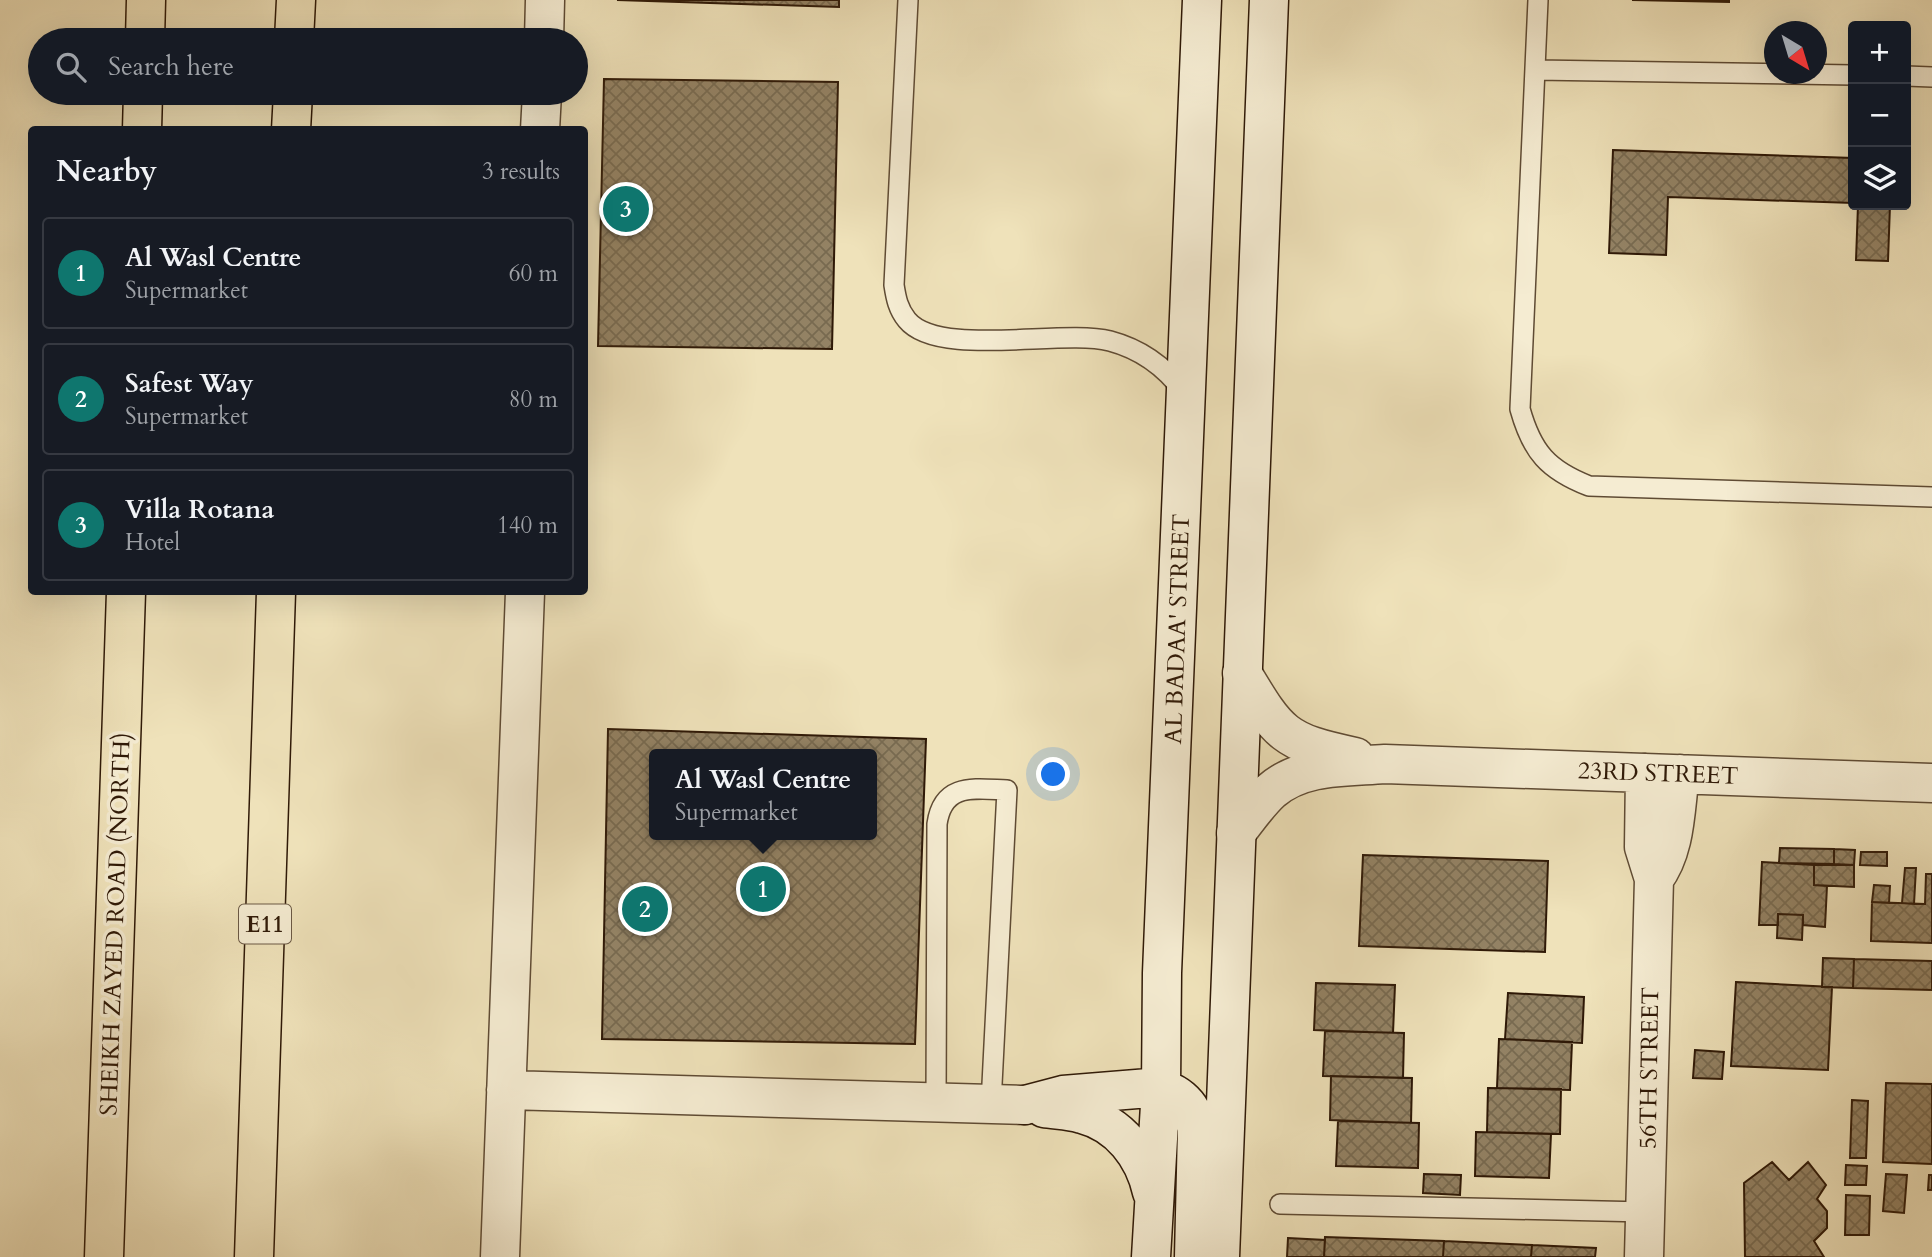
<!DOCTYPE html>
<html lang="en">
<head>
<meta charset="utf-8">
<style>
  :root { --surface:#171b24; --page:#20242c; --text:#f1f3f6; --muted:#9ea1a6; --line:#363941; --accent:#0f766e }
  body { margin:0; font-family:Cardo,serif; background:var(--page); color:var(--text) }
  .controls { position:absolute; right:21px; top:21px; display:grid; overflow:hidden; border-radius:7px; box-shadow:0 7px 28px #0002 }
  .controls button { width:63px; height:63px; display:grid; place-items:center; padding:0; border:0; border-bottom:2px solid var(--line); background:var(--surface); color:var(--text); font:35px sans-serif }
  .compass { position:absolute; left:1764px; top:21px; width:63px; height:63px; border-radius:50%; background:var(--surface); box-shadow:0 7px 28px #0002; rotate:142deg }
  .you { position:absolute; left:1054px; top:775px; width:24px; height:24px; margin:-18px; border:5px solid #fff; border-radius:50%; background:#1a73e8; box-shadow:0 0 0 10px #1a73e833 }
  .badge { display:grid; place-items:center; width:46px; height:46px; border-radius:50%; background:var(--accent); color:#fff; font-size:23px; font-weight:700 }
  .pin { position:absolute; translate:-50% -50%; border:4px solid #fff; box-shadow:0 2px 7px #0006 }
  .popup { position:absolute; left:649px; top:749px; width:228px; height:91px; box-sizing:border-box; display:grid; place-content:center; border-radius:7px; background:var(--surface); filter:drop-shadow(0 2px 5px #0005); font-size:23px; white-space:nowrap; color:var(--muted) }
  .popup b { font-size:26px; color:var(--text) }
  .popup::after { content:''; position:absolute; left:50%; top:100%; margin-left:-14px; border:14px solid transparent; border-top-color:var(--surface) }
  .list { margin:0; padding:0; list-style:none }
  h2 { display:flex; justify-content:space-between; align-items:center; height:91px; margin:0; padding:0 28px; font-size:30px }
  h2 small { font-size:23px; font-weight:400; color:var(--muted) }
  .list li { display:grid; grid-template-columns:46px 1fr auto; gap:21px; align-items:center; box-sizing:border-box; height:112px; margin:0 14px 14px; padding:0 14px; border:2px solid var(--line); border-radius:7px }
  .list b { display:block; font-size:26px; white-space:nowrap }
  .list p { margin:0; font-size:23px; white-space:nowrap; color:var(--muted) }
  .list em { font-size:23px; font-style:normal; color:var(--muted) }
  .icon { flex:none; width:38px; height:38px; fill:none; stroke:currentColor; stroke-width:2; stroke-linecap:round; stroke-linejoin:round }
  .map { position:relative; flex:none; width:1932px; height:1257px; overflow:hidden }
  .search { position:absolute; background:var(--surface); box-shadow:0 7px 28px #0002; left:28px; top:28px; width:560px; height:77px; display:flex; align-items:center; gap:18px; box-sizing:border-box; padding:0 24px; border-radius:38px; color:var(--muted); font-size:26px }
  .panel { position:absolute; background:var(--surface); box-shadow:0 7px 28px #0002; left:28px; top:126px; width:560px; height:469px; border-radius:7px }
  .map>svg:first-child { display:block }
  .building { fill:url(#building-cross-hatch); stroke:#2f1907; stroke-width:2; fill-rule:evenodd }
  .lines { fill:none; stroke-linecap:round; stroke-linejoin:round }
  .lane-casing { stroke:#5f4b34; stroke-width:22 }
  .street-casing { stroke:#5f4b34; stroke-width:41 }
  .secondary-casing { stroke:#2f1907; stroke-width:41 }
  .highway-casing { stroke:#2f1907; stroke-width:41 }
  .lane { stroke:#f5ecd2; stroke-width:19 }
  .street { stroke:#f5ecd2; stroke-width:38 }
  .secondary { stroke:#f5ecd2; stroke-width:38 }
  .highway { stroke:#efe2ba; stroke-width:38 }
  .labels { text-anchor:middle; stroke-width:7; stroke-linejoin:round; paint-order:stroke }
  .shield { fill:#f5ecd2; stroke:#6a5844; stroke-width:2 }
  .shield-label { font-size:23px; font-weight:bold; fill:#2f1907 }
  .street-label { font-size:24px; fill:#2f1907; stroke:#f5ecd2 }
</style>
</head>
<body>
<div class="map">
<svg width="1932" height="1257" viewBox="0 0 1932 1257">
  <defs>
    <pattern id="building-cross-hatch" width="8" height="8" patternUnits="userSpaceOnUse" patternTransform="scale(1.75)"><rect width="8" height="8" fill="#938264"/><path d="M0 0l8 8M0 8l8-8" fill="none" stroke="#786a50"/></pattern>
  </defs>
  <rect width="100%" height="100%" fill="#efe2ba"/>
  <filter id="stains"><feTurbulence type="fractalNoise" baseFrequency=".00286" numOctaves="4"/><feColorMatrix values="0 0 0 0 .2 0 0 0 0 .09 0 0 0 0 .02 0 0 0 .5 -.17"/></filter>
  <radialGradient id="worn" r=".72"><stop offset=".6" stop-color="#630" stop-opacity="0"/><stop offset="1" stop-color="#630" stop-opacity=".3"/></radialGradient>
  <path class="building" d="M617 0H839V7Z
    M1632 0H1729V2Z
    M604 79 838 82 832 349 598 346Z
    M1613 150 1853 158V203L1668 197 1666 255 1609 253Z
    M1858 205H1890L1888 261 1856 260Z
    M608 729 926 739 915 1044 602 1039ZM654 754H872V835H654Z
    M1780 848 1834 849V864L1779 863Z
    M1834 849 1855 850 1854 865 1834 864Z
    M1861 852H1887V866L1860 865Z
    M1363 855 1548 861 1545 952 1359 946Z
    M1762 862 1814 865V885L1827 886 1825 927 1803 925V915L1778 914V925H1759Z
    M1814 865H1854V887L1814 885Z
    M1905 868H1916L1914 904 1902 903Z
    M1926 874H1932V943L1871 941 1872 902 1925 904Z
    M1874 885 1890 886 1889 903 1872 902Z
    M1778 914 1803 915 1802 940 1777 938Z
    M1823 958 1854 959 1853 988 1822 987Z
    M1854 959 1932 961V990L1853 988Z
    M1736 982 1832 987 1828 1070 1731 1066Z
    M1316 983 1395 985 1393 1033 1314 1030Z
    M1508 993 1584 997 1582 1043 1505 1039Z
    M1325 1031 1404 1033 1403 1078 1323 1076Z
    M1499 1039 1572 1042 1570 1090 1497 1088Z
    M1695 1050 1724 1052 1722 1079 1693 1078Z
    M1331 1076 1412 1078 1411 1123 1330 1120Z
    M1886 1083 1932 1084V1164L1883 1162Z
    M1488 1088 1561 1089 1560 1134 1487 1132Z
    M1852 1100 1868 1101 1866 1158H1850Z
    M1338 1121 1419 1123 1418 1168 1336 1166Z
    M1476 1132 1551 1134 1549 1178 1475 1176Z
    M1772 1162 1789 1180 1808 1162 1826 1185 1817 1199 1827 1211V1228L1814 1241 1824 1257H1745L1744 1183Z
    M1846 1165 1867 1166 1866 1185H1845Z
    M1424 1174 1461 1175 1460 1195 1423 1193Z
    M1886 1174 1907 1175 1904 1213 1883 1211Z
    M1929 1175H1932V1190H1928Z
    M1846 1195 1870 1196 1869 1235H1845Z
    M1325 1237 1444 1241 1443 1257H1324Z
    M1288 1238 1325 1240 1324 1257H1287Z
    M1444 1241 1532 1245 1531 1257H1443Z
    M1532 1245 1596 1248 1595 1257H1531Z"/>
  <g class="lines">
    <defs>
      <path id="lane" d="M908 0 894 285C896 298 898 309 907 320 938 358 1062 329 1110 341 1140 349 1165 367 1183 391
        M1538 0 1520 409C1532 452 1548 470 1589 486L1932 497
        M1536 70 1853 75
        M1906 76 1932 77
        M936 1103 937 824C943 782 975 789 1007 790L991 1104
        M1280 1204 1646 1212"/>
      <path id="street" d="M544 40 545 0
        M540 130 542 93
        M1242 673C1279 735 1284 742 1355 757
        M1236 833C1247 819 1258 803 1271 791 1302 764 1346 767 1385 764L1932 783
        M1654 879C1676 850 1675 810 1680 774
        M506 1090 1025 1105
        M500 1257 525 592
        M1644 1257 1654 879 1644 847 1645 773"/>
      <path id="secondary" d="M1025 1105 1063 1095 1149 1088C1174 1088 1193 1103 1197 1129L1194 1257
        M1044 1108C1056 1110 1070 1110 1082 1114 1120 1124 1144 1156 1152 1192
        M1151 1257 1161 1088 1162 973 1202 0
        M1220 1257 1269 0"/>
      <path id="highway" d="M145 40 146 0
        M294 40 296 0
        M142 130 143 93
        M291 130 293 93
        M104 1257 126 592
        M254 1257 276 592"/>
    </defs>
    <use href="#lane" class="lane-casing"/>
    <use href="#street" class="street-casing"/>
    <use href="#secondary" class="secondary-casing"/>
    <use href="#highway" class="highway-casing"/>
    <use href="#lane" class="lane"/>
    <use href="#street" class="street"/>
    <use href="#secondary" class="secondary"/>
    <use href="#highway" class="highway"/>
  </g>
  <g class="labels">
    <rect class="shield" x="239" y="904.5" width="52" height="39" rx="5"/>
    <g class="shield-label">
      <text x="265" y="932">E11</text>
    </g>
    <g class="street-label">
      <text transform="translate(1177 629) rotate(-88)" y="8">AL BADAA' STREET</text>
      <text transform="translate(1658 773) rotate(2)" y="8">23RD STREET</text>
      <text transform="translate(115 924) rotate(-88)" y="8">SHEIKH ZAYED ROAD (NORTH)</text>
      <text transform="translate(1649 1068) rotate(-89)" y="8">56TH STREET</text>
    </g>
  </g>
  <rect width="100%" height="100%" filter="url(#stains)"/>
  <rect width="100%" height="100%" fill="url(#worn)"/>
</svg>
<div class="controls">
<button>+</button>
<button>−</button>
<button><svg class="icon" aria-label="layers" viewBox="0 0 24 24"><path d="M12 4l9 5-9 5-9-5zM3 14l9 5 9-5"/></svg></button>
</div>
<svg class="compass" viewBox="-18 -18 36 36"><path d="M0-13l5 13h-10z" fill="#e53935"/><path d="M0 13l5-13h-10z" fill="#9ea1a6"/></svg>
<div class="you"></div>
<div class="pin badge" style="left:763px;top:889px">1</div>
<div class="popup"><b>Al Wasl Centre</b>Supermarket</div>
<div class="pin badge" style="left:645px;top:909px">2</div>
<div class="pin badge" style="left:626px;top:209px">3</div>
<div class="search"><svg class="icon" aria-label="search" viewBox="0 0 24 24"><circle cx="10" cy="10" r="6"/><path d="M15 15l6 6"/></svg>Search here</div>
<section class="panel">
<h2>Nearby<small>3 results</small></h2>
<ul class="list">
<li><span class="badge">1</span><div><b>Al Wasl Centre</b><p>Supermarket</p></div><em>60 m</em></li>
<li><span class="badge">2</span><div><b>Safest Way</b><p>Supermarket</p></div><em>80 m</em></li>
<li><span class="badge">3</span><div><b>Villa Rotana</b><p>Hotel</p></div><em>140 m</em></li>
</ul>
</section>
</div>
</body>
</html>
